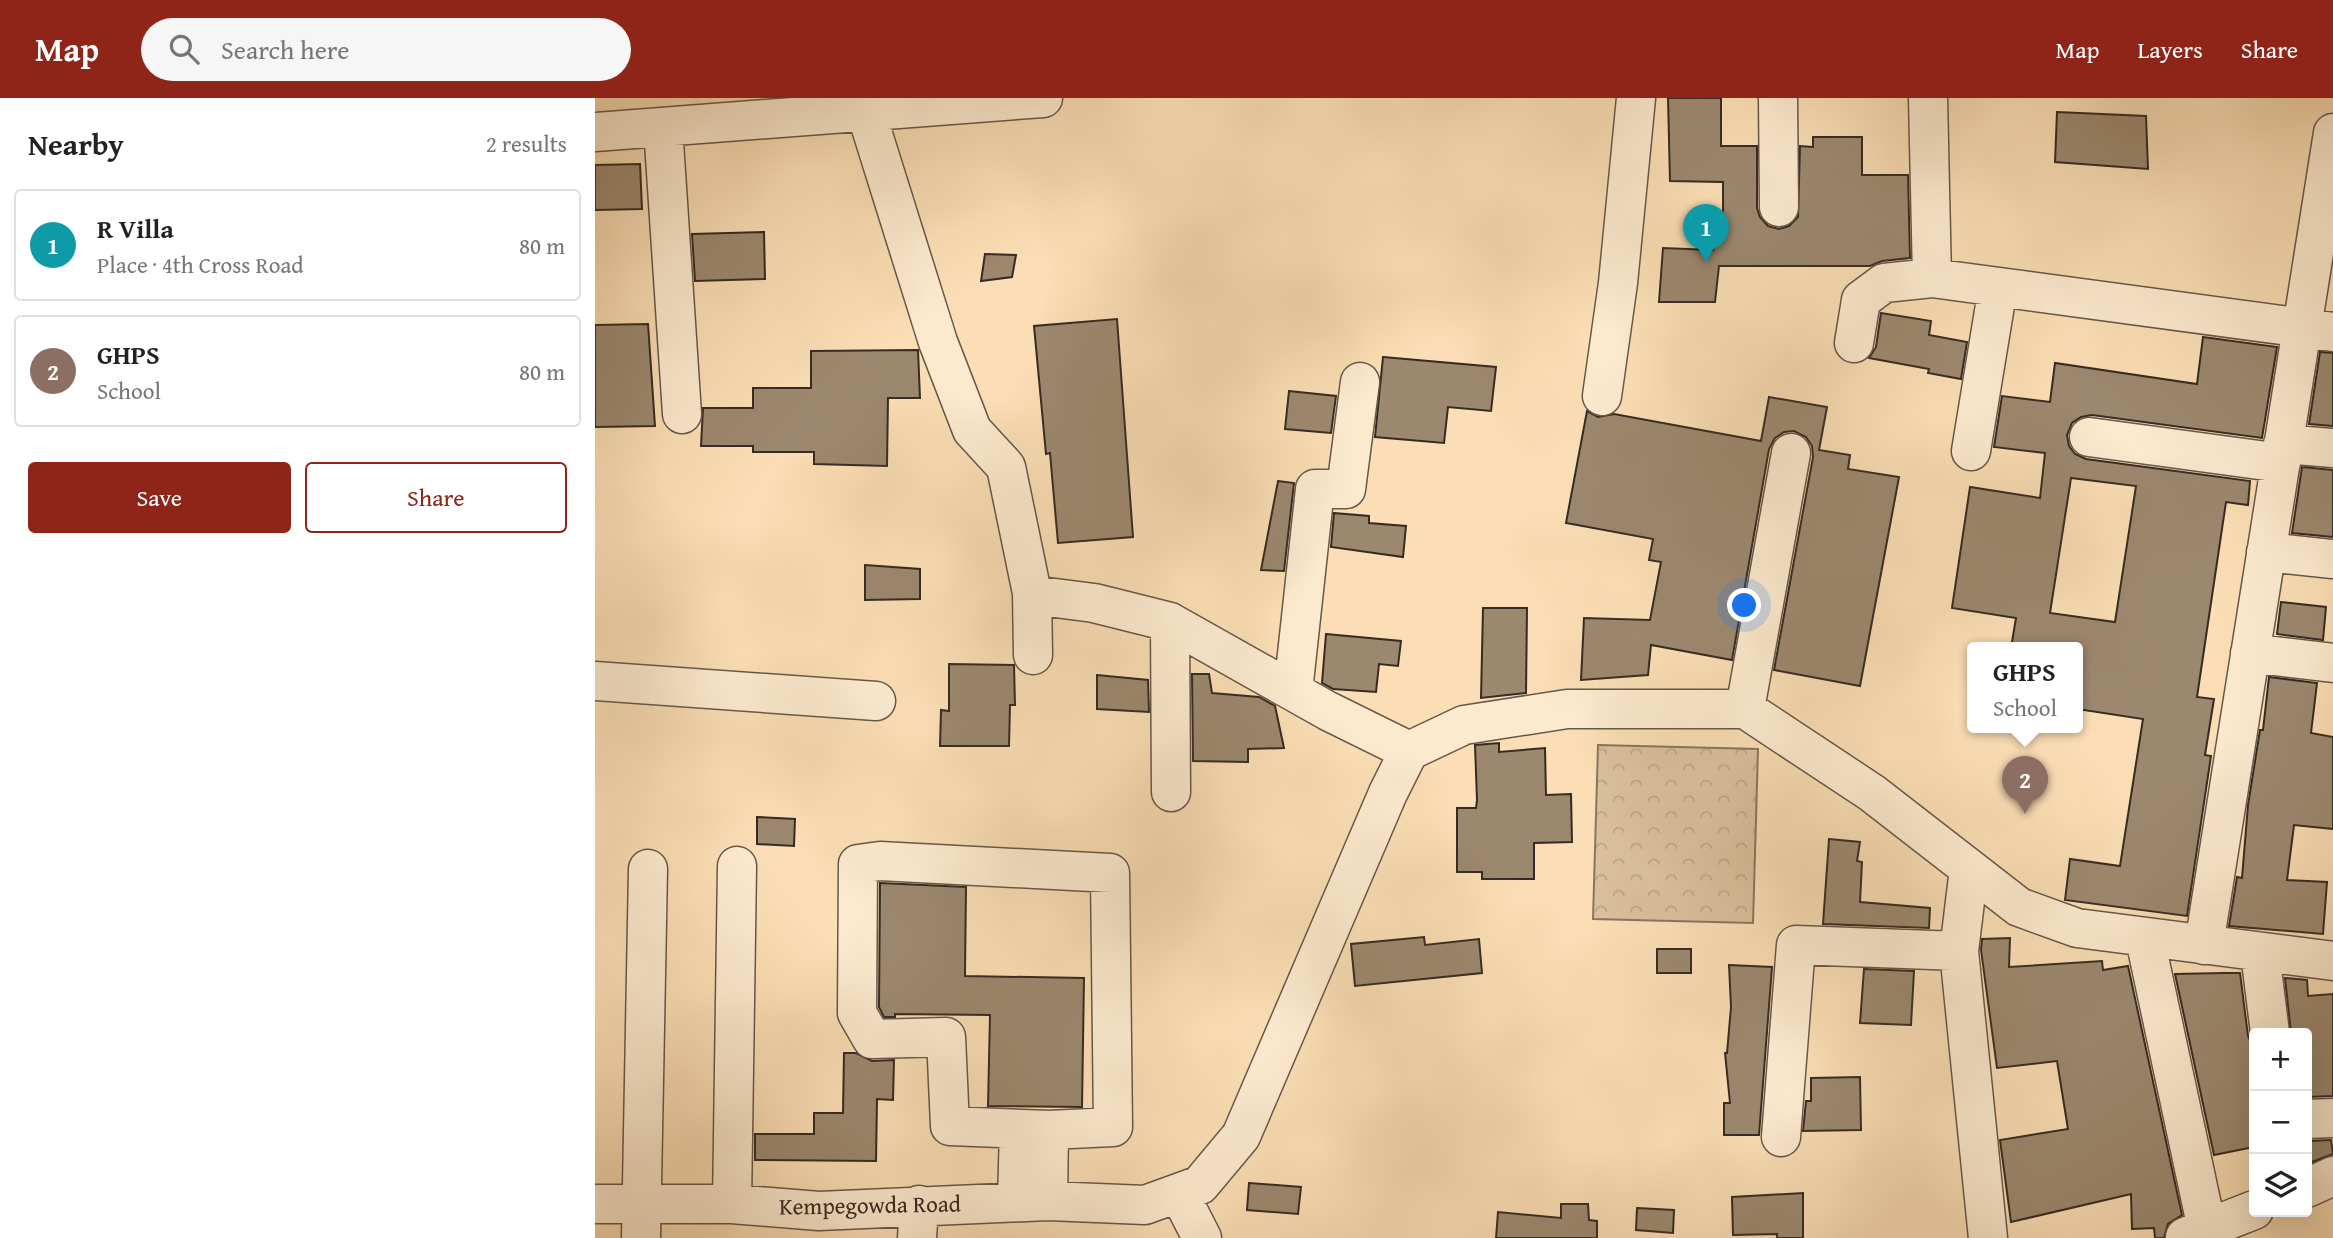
<!DOCTYPE html>
<html lang="en">
<head>
<meta charset="utf-8">
<style>
  :root { --surface:#fff; --page:#f6f6f6; --text:#222; --muted:#767676; --line:#e0e0e0; --accent:#8f2418 }
  body { margin:0; font-family:"Gentium Book Plus",serif; background:var(--page); color:var(--text) }
  .controls { position:absolute; right:21px; bottom:21px; display:grid; overflow:hidden; border-radius:7px; box-shadow:0 7px 28px #0002 }
  .controls button { width:63px; height:63px; display:grid; place-items:center; padding:0; border:0; border-bottom:2px solid var(--line); background:var(--surface); color:var(--text); font:35px sans-serif }
  .you { position:absolute; left:1150px; top:508px; width:24px; height:24px; margin:-18px; border:5px solid #fff; border-radius:50%; background:#1a73e8; box-shadow:0 0 0 10px #1a73e833 }
  .badge { display:grid; place-items:center; width:46px; height:46px; border-radius:50%; background:var(--accent); color:#fff; font-size:23px; font-weight:700 }
  .pin { position:absolute; translate:-50% -58px; filter:drop-shadow(0 2px 4px #0008) }
  .pin::after { content:''; position:absolute; top:37px; width:24px; height:21px; background:inherit; clip-path:polygon(0 0,100% 0,50% 100%) }
  .popup { position:absolute; left:1372px; top:544px; width:116px; height:91px; box-sizing:border-box; display:grid; place-content:center; border-radius:7px; background:var(--surface); filter:drop-shadow(0 2px 5px #0005); font-size:23px; white-space:nowrap; color:var(--muted) }
  .popup b { font-size:26px; color:var(--text) }
  .popup::after { content:''; position:absolute; left:50%; top:100%; margin-left:-14px; border:14px solid transparent; border-top-color:var(--surface) }
  .list { margin:0; padding:0; list-style:none }
  h2 { display:flex; justify-content:space-between; align-items:center; height:91px; margin:0; padding:0 28px; font-size:30px }
  h2 small { font-size:23px; font-weight:400; color:var(--muted) }
  .list li { display:grid; grid-template-columns:46px 1fr auto; gap:21px; align-items:center; box-sizing:border-box; height:112px; margin:0 14px 14px; padding:0 14px; border:2px solid var(--line); border-radius:7px }
  .list b { display:block; font-size:26px; white-space:nowrap }
  .list p { margin:0; font-size:23px; white-space:nowrap; color:var(--muted) }
  .list em { font-size:23px; font-style:normal; color:var(--muted) }
  .actions { display:flex; gap:14px; padding:21px 28px }
  .actions a { flex:1; padding:16px 0; border:2px solid var(--accent); border-radius:7px; text-align:center; font-size:24px; color:var(--accent) }
  .actions .main { background:var(--accent); color:#fff }
  .icon { flex:none; width:38px; height:38px; fill:none; stroke:currentColor; stroke-width:2; stroke-linecap:round; stroke-linejoin:round }
  .map { position:relative; flex:none; width:1738px; height:1140px; overflow:hidden }
  header { display:flex; align-items:center; gap:42px; box-sizing:border-box; height:98px; padding:0 35px; background:var(--accent); color:#fff }
  header strong { font-size:33px }
  nav { display:flex; gap:38px; margin-inline-start:auto; font-size:24px }
  .search { width:490px; height:63px; background:var(--page); display:flex; align-items:center; gap:18px; box-sizing:border-box; padding:0 24px; border-radius:38px; color:var(--muted); font-size:26px }
  main { display:flex }
  aside { flex:1; background:var(--surface) }
  .map>svg:first-child { display:block }
  .park { fill:url(#park-crowns); stroke:#887660; stroke-width:2 }
  .building { fill:#9c886f; stroke:#362b23; stroke-width:2; fill-rule:evenodd }
  .lines { fill:none; stroke-linecap:round; stroke-linejoin:round }
  .minor-casing { stroke:#675848; stroke-width:41 }
  .minor { stroke:#fceacf; stroke-width:38 }
  .labels { text-anchor:middle; stroke-width:6; stroke-linejoin:round; paint-order:stroke }
  .street-label { font-size:23px; fill:#362b23; stroke:#fceacf }
</style>
</head>
<body>
<header>
<strong>Map</strong>
<div class="search"><svg class="icon" aria-label="search" viewBox="0 0 24 24"><circle cx="10" cy="10" r="6"/><path d="M15 15l6 6"/></svg>Search here</div>
<nav><a>Map</a><a>Layers</a><a>Share</a></nav>
</header>
<main>
<aside>
<h2>Nearby<small>2 results</small></h2>
<ul class="list">
<li><span class="badge" style="background:#0f9aa8">1</span><div><b>R Villa</b><p>Place · 4th Cross Road</p></div><em>80 m</em></li>
<li><span class="badge" style="background:#8d6e63">2</span><div><b>GHPS</b><p>School</p></div><em>80 m</em></li>
</ul>
<div class="actions"><a class="main">Save</a><a>Share</a></div>
</aside>
<div class="map">
<svg width="1738" height="1140" viewBox="0 0 1738 1140">
  <defs>
    <pattern id="park-crowns" width="20" height="18" patternUnits="userSpaceOnUse" patternTransform="scale(1.75)"><rect width="20" height="18" fill="#dac09c"/><path d="M2 6a3 3 0 1 1 6 0M12 15a3 3 0 1 1 6 0" fill="none" stroke="#bca586"/></pattern>
  </defs>
  <rect width="100%" height="100%" fill="#fbdeb5"/>
  <filter id="stains"><feTurbulence type="fractalNoise" baseFrequency=".00286" numOctaves="4"/><feColorMatrix values="0 0 0 0 .2 0 0 0 0 .09 0 0 0 0 .02 0 0 0 .5 -.17"/></filter>
  <radialGradient id="worn" r=".72"><stop offset=".6" stop-color="#630" stop-opacity="0"/><stop offset="1" stop-color="#630" stop-opacity=".3"/></radialGradient>
  <path class="park" d="M1003 647 1163 651 1158 825 998 821Z"/>
  <path class="building" d="M1073 0H1126V48H1162V110L1165 119 1173 128 1184 131 1194 128 1203 119 1205 48 1218 49V39H1267V77H1313L1315 160 1287 163 1275 168H1124L1120 204H1064L1068 150 1118 152V132H1128V84L1075 83Z
    M1462 14 1551 18 1553 71 1460 64Z
    M45 66 47 111 0 112V67Z
    M169 134 170 181 100 183 97 136Z
    M390 156 421 157 417 179 386 183Z
    M1286 215 1336 223 1334 237 1372 244 1366 281 1333 275 1334 271 1274 260 1281 249Z
    M522 221 538 439 463 445 455 355 451 356 439 228Z
    M53 226 60 328 0 329V227Z
    M1608 239 1682 249 1667 340 1497 317 1486 319 1477 325 1472 337 1474 348 1480 356 1491 361 1655 383 1653 407 1631 404 1602 599 1619 601 1610 657 1616 658 1592 818 1470 802 1475 761 1525 768 1548 621 1482 611V550H1416L1421 520 1357 510 1375 389 1445 400 1450 355 1399 349 1407 298 1455 304 1460 265 1602 286ZM1476 380 1541 388 1520 524 1455 515Z
    M323 252 325 300H293L292 368 219 366V354H158V348H106L108 310H158V290H216V253Z
    M1725 254 1738 255V328L1714 326Z
    M788 259 901 269 896 313 853 309 849 345 780 339Z
    M694 293 741 298 736 335 690 331Z
    M1174 299 1232 309 1224 352 1255 357 1253 371 1304 379 1265 588 1179 572 1218 359 1217 348 1211 339 1199 333 1189 334 1180 340 1174 351 1137 562 1056 547 1053 577 986 582 989 520 1055 522 1066 464 1054 462 1058 441 971 425 992 313 1003 319 1019 316 1166 343Z
    M1707 369 1738 372V439L1697 435Z
    M683 383 699 385 689 473 666 472Z
    M739 415 774 418V425L811 428 808 459 736 449Z
    M270 467 325 471V501L270 502Z
    M1686 504 1731 509 1728 542 1682 536Z
    M888 510H932L931 595 886 600Z
    M731 536 806 543 803 568 784 566 781 594 738 591 727 585Z
    M354 566 419 567 420 607H415L414 648H345L346 612 354 613Z
    M597 576H614L617 595 664 599 680 608 689 650 653 651V664L598 663Z
    M502 577 553 582 554 614 502 611Z
    M1674 579 1722 585 1716 635 1738 639V731L1699 727 1692 782 1732 784 1728 836 1634 828 1642 779 1647 780 1653 707 1665 632H1668Z
    M904 645V654L950 650 951 697 976 696 977 744 939 745V781H887V774H862V710H881L882 702 880 647Z
    M162 719 200 721 199 748 162 746Z
    M1234 741 1265 744 1262 763 1267 764 1265 804 1335 810 1334 830 1228 826Z
    M285 785 371 789 370 878 489 880 487 1009 393 1008 395 917 300 916V919H289L284 909Z
    M829 839 830 847 884 841 887 875 760 888 756 846Z
    M1415 840 1414 869 1507 863 1508 872 1533 868 1587 1117 1573 1126 1569 1140H1560L1559 1130 1537 1131 1536 1096 1416 1124 1405 1042 1473 1031 1462 963 1402 970 1386 852 1387 841Z
    M1062 851H1096V875H1062Z
    M1134 867 1177 869 1164 1037H1129V1005H1135L1130 955H1132L1136 909Z
    M1269 871 1319 873 1316 927 1265 925Z
    M1630 875H1645L1653 938 1659 950V1049L1619 1057 1580 876Z
    M1690 880 1712 882 1713 898 1738 896V998L1712 999V935H1696Z
    M249 955H261L277 963 299 962 298 1002 282 1001 281 1063 160 1062V1036H219V1015H248Z
    M1265 979 1266 1032 1208 1033 1211 1003H1216V980Z
    M1736 1042 1738 1056 1712 1066V1043Z
    M654 1085 706 1089 703 1116 652 1112Z
    M1208 1095V1140H1182V1136L1138 1137 1137 1099Z
    M966 1106H993L994 1122 1002 1123V1140H901L903 1114 966 1120Z
    M1042 1110 1079 1112 1078 1135 1041 1132Z"/>
  <g class="lines">
    <defs>
      <path id="minor" d="M1183 0 1184 109
        M1333 0 1337 180
        M271 14 343 244 377 332 411 369 437 495 438 557
        M68 29 87 316
        M0 34 448 0
        M1259 245 1266 202 1289 185 1337 180 1738 234
        M1007 298 1023 185 1041 0
        M1494 339 1686 365
        M1688 346 1738 350
        M1376 353 1403 189
        M1671 454 1738 461
        M437 497 499 505 575 524 733 613 814 653
        M575 524 576 694
        M1655 555 1738 565
        M0 583 281 603
        M698 593 720 391H751L765 284
        M1150 611 1196 355
        M1374 771 1364 853 1393 1140
        M1550 841 1612 1131
        M1609 847 1738 35
        M1665 855 1675 935
        M1712 1021 1738 1020
        M1186 1039 1201 847 1364 853
        M1712 1090 1738 1078
        M584 1095 607 1140
        M453 1103 454 1032 518 1029 515 775 285 763 263 766 262 915 277 941 351 939 355 1028 454 1032
        M422 1104 424 1031
        M0 1106H137L224 1113 453 1103 550 1107 605 1087 646 1038 793 695 814 653 869 627 972 611H1150L1277 695 1424 809 1482 830 1738 863
        M137 1106 142 768
        M1590 1139 1659 1112
        M46 1140 53 771
        M322 1140 324 1107"/>
    </defs>
    <use href="#minor" class="minor-casing"/>
    <use href="#minor" class="minor"/>
  </g>
  <g class="labels">
    <g class="street-label">
      <text transform="translate(275 1107) rotate(-1)" y="8">Kempegowda Road</text>
    </g>
  </g>
  <rect width="100%" height="100%" filter="url(#stains)"/>
  <rect width="100%" height="100%" fill="url(#worn)"/>
</svg>
<div class="controls">
<button>+</button>
<button>−</button>
<button><svg class="icon" aria-label="layers" viewBox="0 0 24 24"><path d="M12 4l9 5-9 5-9-5zM3 14l9 5 9-5"/></svg></button>
</div>
<div class="you"></div>
<div class="pin badge" style="left:1111px;top:164px;background:#0f9aa8">1</div>
<div class="pin badge" style="left:1430px;top:716px;background:#8d6e63">2</div>
<div class="popup"><b>GHPS</b>School</div>
</div>
</main>
</body>
</html>
